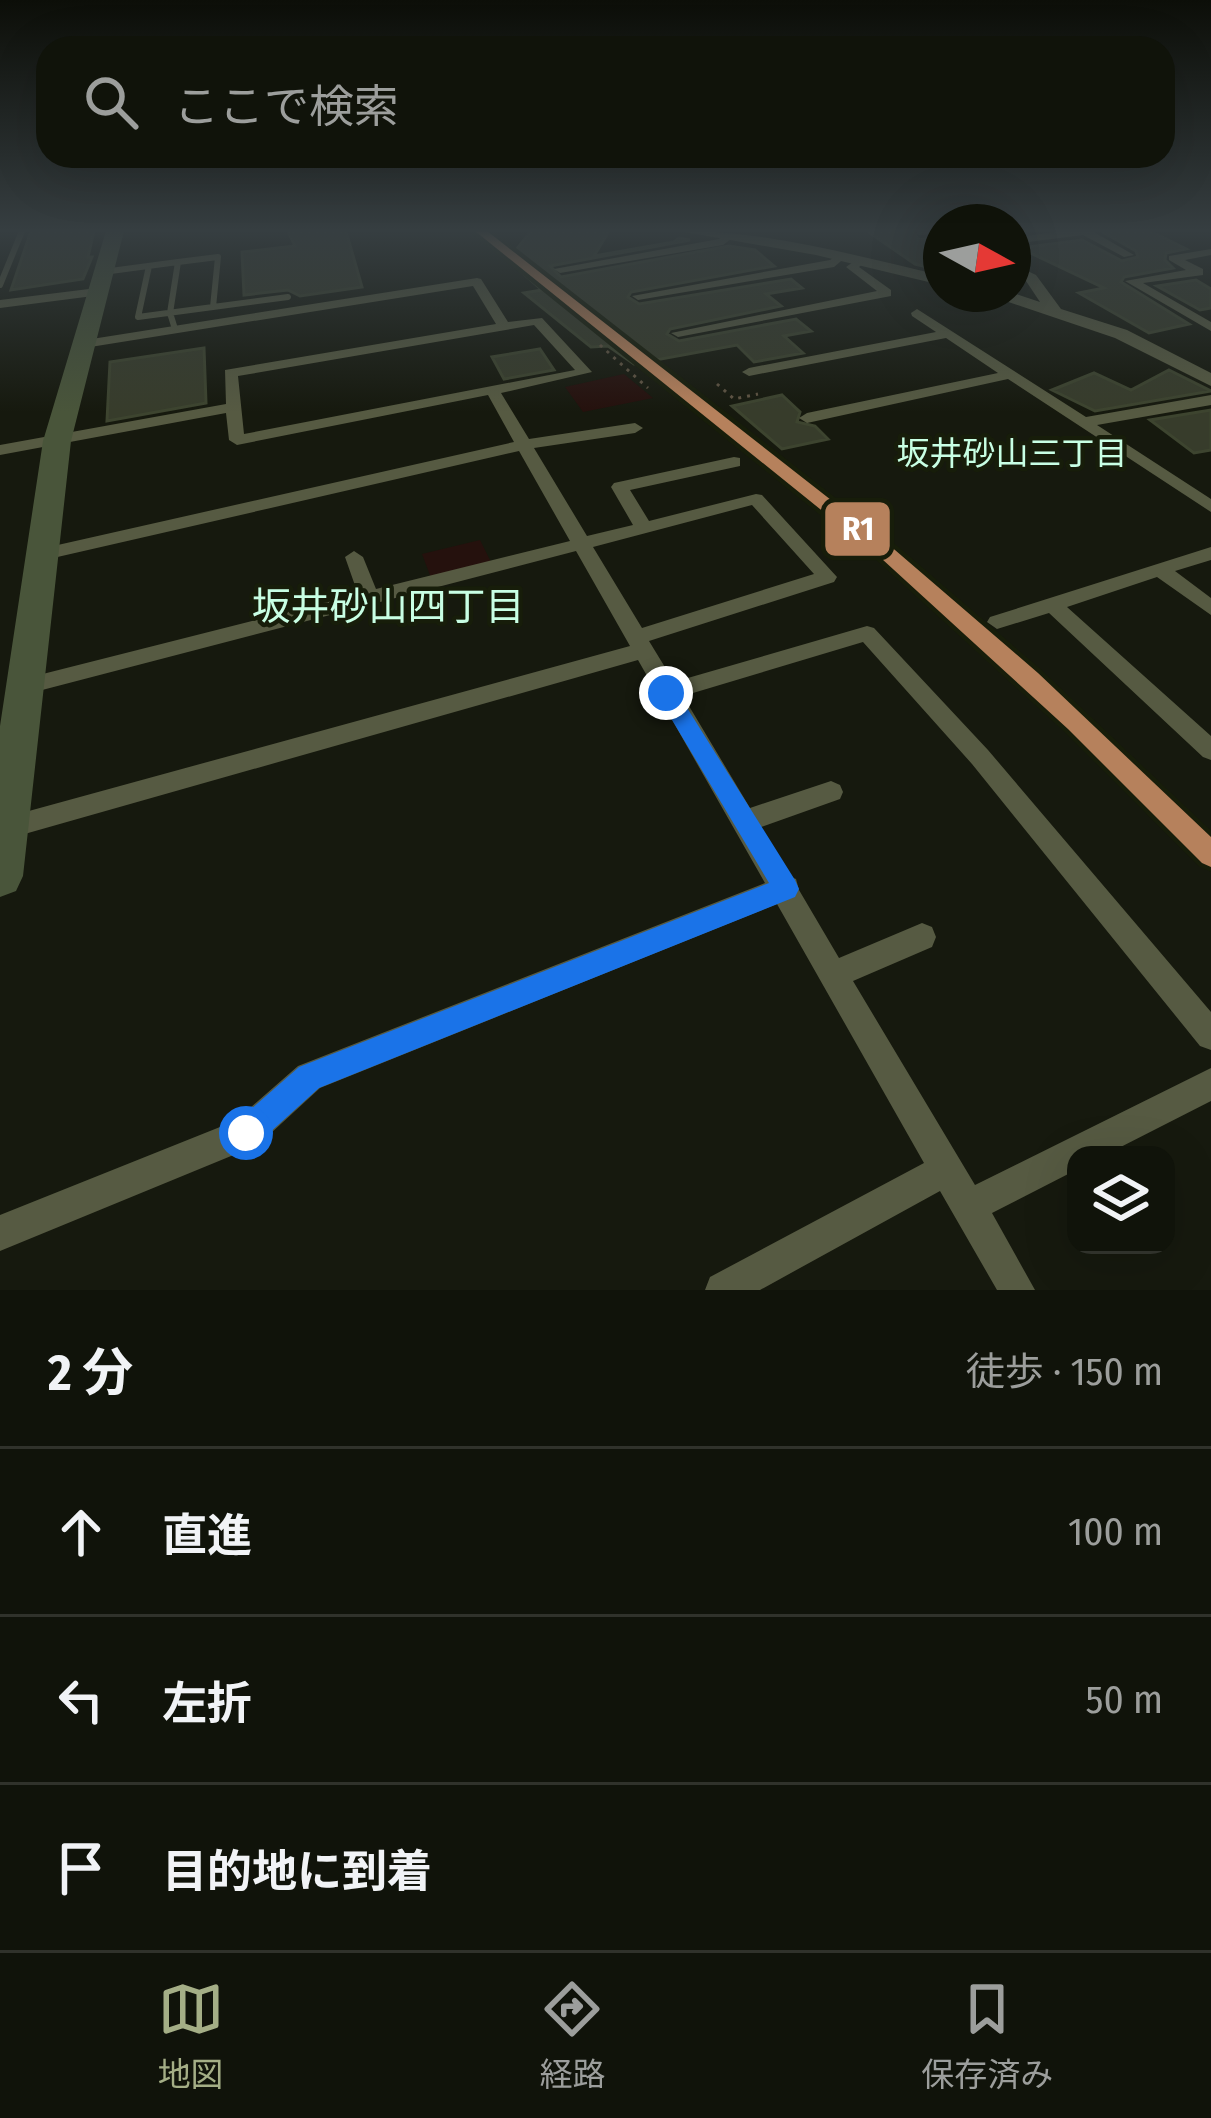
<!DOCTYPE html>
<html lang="ja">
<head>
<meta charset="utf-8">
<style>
  :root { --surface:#10130a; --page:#1e2018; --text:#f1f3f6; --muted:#9c9e9c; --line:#30322b; --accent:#a4ae86 }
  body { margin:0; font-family:"Fira Sans Condensed","Noto Sans JP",sans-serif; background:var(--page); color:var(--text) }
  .controls { position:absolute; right:36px; bottom:36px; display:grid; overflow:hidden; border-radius:24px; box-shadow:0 12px 48px #0002 }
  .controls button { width:108px; height:108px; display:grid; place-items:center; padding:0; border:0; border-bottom:3px solid var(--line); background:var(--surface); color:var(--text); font:60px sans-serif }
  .compass { position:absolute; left:923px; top:204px; width:108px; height:108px; border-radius:50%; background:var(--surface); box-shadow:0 12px 48px #0002; rotate:98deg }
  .stop { position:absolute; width:36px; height:36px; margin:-27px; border:9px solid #1a73e8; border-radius:50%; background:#fff }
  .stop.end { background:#1a73e8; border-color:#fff; box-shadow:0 3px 12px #0008 }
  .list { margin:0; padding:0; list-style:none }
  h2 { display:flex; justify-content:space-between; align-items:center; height:156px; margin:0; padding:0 48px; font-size:51px }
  h2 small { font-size:39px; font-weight:400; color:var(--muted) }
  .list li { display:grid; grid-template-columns:78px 1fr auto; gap:36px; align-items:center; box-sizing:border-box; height:168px; padding:0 48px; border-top:3px solid var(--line) }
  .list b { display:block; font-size:45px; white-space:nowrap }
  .list em { font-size:39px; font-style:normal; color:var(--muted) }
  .icon { flex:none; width:66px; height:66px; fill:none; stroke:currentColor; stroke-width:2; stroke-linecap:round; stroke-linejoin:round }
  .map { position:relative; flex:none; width:1211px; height:1290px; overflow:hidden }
  .search { position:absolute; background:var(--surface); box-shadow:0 12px 48px #0002; left:36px; right:36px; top:36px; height:132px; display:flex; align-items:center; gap:30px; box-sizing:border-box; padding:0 42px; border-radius:36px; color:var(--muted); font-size:45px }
  .sheet { height:660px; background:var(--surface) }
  nav { display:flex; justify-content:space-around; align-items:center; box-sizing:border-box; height:168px; border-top:3px solid var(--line); background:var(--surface); font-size:33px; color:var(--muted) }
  nav a { display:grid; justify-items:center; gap:6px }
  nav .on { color:var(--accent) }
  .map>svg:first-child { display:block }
  .green { fill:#25110d }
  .building { fill:#373c2b; stroke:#3d442f; stroke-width:3 }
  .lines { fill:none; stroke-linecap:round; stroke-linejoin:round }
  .path { stroke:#5f5443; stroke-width:3; stroke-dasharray:3 6; stroke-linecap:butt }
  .service { stroke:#565a42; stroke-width:6 }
  .minor { fill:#565a42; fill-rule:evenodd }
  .tertiary { fill:#565a42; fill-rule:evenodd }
  .primary { fill:#49553a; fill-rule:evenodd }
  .rail-1-casing { stroke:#171d0a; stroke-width:9 }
  .rail-1 { fill:#b6815c; fill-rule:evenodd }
  .route { fill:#1a73e8 }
  .labels { text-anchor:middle; stroke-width:9; stroke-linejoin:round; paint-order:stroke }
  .far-neighbourhood-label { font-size:33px; fill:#c8ffe4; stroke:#171d0a }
  .neighbourhood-label { font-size:39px; fill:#c8ffe4; stroke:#171d0a }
  .line-badge { stroke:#171d0a; stroke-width:4.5 }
  .badge-label { font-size:33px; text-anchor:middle; font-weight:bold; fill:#fff }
</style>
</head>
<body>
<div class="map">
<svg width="1211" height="1290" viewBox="0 0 1211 1290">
  <rect width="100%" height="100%" fill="#16190e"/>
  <path class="green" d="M624 374 653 398 583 412 565 387Z
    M480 540 491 562 431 578 422 554Z"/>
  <path class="building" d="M31 231H94L88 257H92L83 279 11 290Z
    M288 231H346L362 287 300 296 288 290 244 295 242 252 295 246Z
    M531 231H609L594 256 674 242 679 238 690 240 550 266 561 277 729 246 755 250 774 266 631 292 628 297 639 304 791 279 802 288 766 294 781 306 670 329 667 334 679 341 796 319 811 331 784 336 803 353 754 362 737 345 634 364 608 346 591 347 524 293 542 290 508 260Z
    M867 231H913L918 239 940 240 941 270 915 264Z
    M1101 231H1150L1186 249 1166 253 1165 260 1173 268 1124 277 1121 282 1189 324 1149 333 1079 293 1104 288 1020 248 1082 240 1122 261 1138 257 1136 251Z
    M1196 280 1211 289V308L1200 310 1157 286Z
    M204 348 206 403 107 421 110 362Z
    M540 349 554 370 504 379 492 357Z
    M1169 370 1211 391 1095 411 1052 390 1094 373 1131 390Z
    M782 395 800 412 797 422 815 426 828 439 782 449 732 406Z
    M1211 410V450L1194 453 1150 420Z"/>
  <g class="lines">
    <path class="path" d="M600 345 648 388
      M717 384 734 399 758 394"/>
    <path class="service" d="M920 232 930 231
      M149 266 138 317 213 307 218 257 178 262
      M103 272 178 262 170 313 175 329
      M0 285 22 231
      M975 300 981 295
      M213 307 288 297"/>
    <path class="minor" d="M1062 231H1092L1134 255 1124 257 1083 235 1013 244V238Z
      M729 233 735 236 723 245 560 273 554 269 719 239Z
      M1211 249V255L1185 260 1203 269V275L1143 283 1211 322V331L1125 281 1186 270 1169 260V256Z
      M841 253 847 256 834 267 638 300 632 296 830 260Z
      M860 257 866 260 859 267 891 290V296L678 337 671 333 877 291 846 267Z
      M477 278 481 279 508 322 542 318 592 372 501 393 529 439 635 423 643 428 635 433 534 448 587 536 633 525 611 487 614 483 734 457 740 458V466L630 490 649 521 756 494 762 495 837 577 834 582 649 641 674 682 867 626 874 628 988 750 1211 1012V1050L1200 1046 972 764 863 642 683 696 750 808 831 781 840 785 843 792 840 799 761 827 791 877 796 879 799 890 839 958 922 923 932 927 936 937 932 947 853 981 975 1185 1211 1068V1101L1105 1155H1076V1170L992 1213 1035 1290H997L940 1191 760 1290H705L710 1277 924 1163 777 904 320 1088 258 1145 0 1251V1215L235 1121 298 1066 765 883 638 660 7 839 0 837V819L7 817 630 646 576 551 23 695 15 693 12 687 15 681 23 679 358 594 345 557 354 551 363 557 376 589 570 541 519 451 40 561 31 555 40 549 514 442 488 395 237 445 229 440 226 413 0 455V445L226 404 225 370 496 324 473 286 84 348 77 344 79 341ZM534 325 575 370 244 434 238 376ZM752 505 814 574 642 628 593 547Z
      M97 288 101 289V295L0 308V300Z
      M917 309 1086 417 1211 395V405L1097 425 1211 499V512L1008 379 807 423 799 418 807 413 998 373 946 338 749 376 742 372 749 368 936 332 912 316 911 313Z
      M1211 547V560L1175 571 1211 598V615L1157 577 1067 607 1211 736V760L1203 757 1049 613 997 629 987 622 990 617Z"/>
    <path class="tertiary" d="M679 231C767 230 855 256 941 275V285L816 255Z
      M932 231H941V236Z
      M1013 264 1036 275 1061 309 1127 330 1211 373V386L1115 338 994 297 992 294 1013 293 1040 302 1026 281 1013 275Z"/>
    <path class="primary" d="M106 231H124L71 441 23 876 16 891 0 897V726L43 441Z"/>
    <defs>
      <path id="rail-1" d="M475 231H487L895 550 1038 673 1211 837V867L1202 863 1068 729 882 559Z"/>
    </defs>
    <use href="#rail-1" class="rail-1-casing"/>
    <use href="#rail-1" class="rail-1"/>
  </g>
  <linearGradient id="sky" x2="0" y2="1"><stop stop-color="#0c0e08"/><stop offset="0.56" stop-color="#363e41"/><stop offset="1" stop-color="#363e41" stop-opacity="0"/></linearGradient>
  <rect width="1211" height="412" fill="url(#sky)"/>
  <path class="route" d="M666 685 674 687 795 880 799 889 795 897 319 1088 257 1144 246 1149 235 1144 230 1133 235 1123 299 1067 769 883 656 693Z"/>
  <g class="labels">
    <g class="far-neighbourhood-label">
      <text x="1012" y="465">坂井砂山三丁目</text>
    </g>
    <g class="neighbourhood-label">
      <text x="388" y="620">坂井砂山四丁目</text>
    </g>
  </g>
  <rect class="line-badge" x="823" y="500" width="69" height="58" rx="12" fill="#b6815c"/>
  <g class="badge-label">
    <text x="858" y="540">R1</text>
  </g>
</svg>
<div class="controls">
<button><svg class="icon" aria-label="layers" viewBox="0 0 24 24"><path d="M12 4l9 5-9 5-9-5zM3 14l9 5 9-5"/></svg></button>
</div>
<svg class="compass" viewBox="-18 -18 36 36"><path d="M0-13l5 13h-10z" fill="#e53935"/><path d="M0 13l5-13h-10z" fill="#9c9e9c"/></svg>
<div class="stop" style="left:246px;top:1133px"></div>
<div class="stop end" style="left:666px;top:693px"></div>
<div class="search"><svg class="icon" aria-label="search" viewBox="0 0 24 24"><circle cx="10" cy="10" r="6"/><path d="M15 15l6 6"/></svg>ここで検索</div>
</div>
<section class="sheet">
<h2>2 分<small>徒歩 · 150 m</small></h2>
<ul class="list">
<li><svg class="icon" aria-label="ahead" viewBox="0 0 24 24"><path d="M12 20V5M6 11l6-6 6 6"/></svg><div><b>直進</b></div><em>100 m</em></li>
<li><svg class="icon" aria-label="left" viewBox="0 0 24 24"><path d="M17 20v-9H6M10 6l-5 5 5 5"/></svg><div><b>左折</b></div><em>50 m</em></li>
<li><svg class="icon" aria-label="arrive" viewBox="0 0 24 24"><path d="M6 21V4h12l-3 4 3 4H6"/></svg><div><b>目的地に到着</b></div></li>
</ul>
</section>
<nav>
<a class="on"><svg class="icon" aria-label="map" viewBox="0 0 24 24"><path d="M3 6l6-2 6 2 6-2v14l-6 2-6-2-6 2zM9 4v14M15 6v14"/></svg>地図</a>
<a><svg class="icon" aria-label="directions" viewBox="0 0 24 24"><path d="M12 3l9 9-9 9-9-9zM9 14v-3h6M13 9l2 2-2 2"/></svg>経路</a>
<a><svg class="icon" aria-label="saved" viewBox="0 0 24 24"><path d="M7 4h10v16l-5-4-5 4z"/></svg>保存済み</a>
</nav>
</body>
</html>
